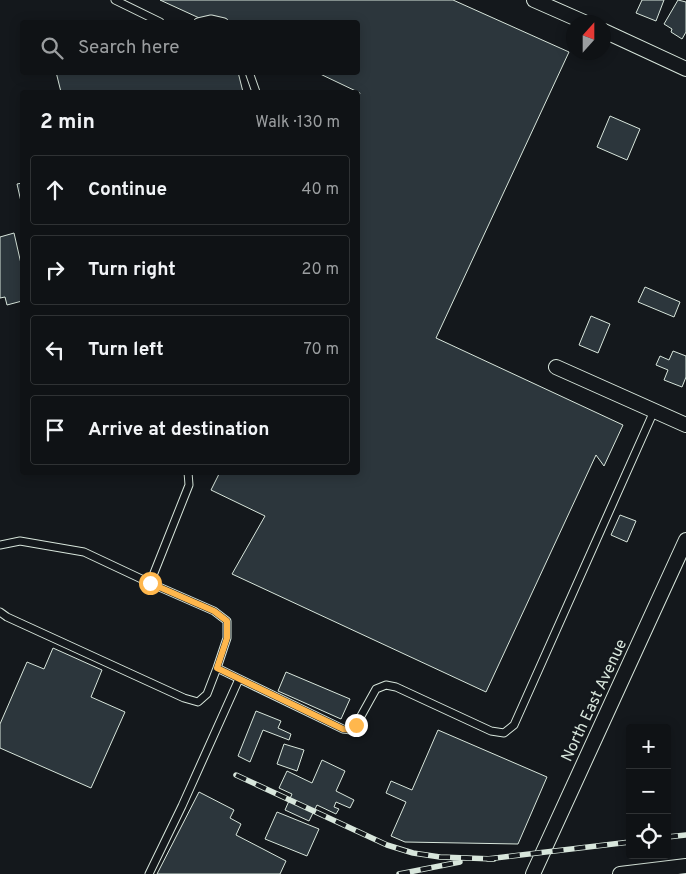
<!DOCTYPE html>
<html lang="en">
<head>
<meta charset="utf-8">
<style>
  :root { --surface:#0f1215; --page:#181b1e; --text:#f1f3f6; --muted:#9b9ea0; --line:#2f3234 }
  body { margin:0; font-family:Overpass,sans-serif; background:var(--page); color:var(--text) }
  .controls { position:absolute; right:15px; bottom:15px; display:grid; overflow:hidden; border-radius:5px; box-shadow:0 2px 12px #0003 }
  .controls button { width:45px; height:45px; display:grid; place-items:center; padding:0; border:0; border-bottom:1px solid var(--line); background:var(--surface); color:var(--text); font:25px sans-serif }
  .compass { position:absolute; left:566px; top:15px; width:45px; height:45px; border-radius:50%; background:var(--surface); box-shadow:0 2px 12px #0003; rotate:21deg }
  .stop { position:absolute; width:15px; height:15px; margin:-11px; border:4px solid #ffb74d; border-radius:50%; background:#fff }
  .stop.end { background:#ffb74d; border-color:#fff; box-shadow:0 1px 5px #0008 }
  .list { margin:0; padding:0; list-style:none }
  h2 { display:flex; justify-content:space-between; align-items:center; height:65px; margin:0; padding:0 20px; font-size:21px }
  h2 small { font-size:16px; font-weight:400; color:var(--muted) }
  .list li { display:grid; grid-template-columns:32px 1fr auto; gap:15px; align-items:center; box-sizing:border-box; height:70px; margin:0 10px 10px; padding:0 10px; border:1px solid var(--line); border-radius:5px }
  .list b { display:block; font-size:19px; white-space:nowrap }
  .list em { font-size:16px; font-style:normal; color:var(--muted) }
  .icon { flex:none; width:28px; height:28px; fill:none; stroke:currentColor; stroke-width:2; stroke-linecap:round; stroke-linejoin:round }
  .map { position:relative; flex:none; width:686px; height:874px; overflow:hidden }
  .search { position:absolute; background:var(--surface); box-shadow:0 2px 12px #0003; left:20px; top:20px; width:340px; height:55px; display:flex; align-items:center; gap:12px; box-sizing:border-box; padding:0 18px; border-radius:5px; color:var(--muted); font-size:19px }
  .panel { position:absolute; background:var(--surface); box-shadow:0 2px 12px #0003; left:20px; top:90px; width:340px; height:385px; border-radius:5px }
  .map>svg:first-child { display:block }
  .building { fill:#2c363c; stroke:#d8e6dc }
  .lines { fill:none; stroke-linecap:round; stroke-linejoin:round }
  .service-casing { stroke:#d8e6dc; stroke-width:9 }
  .minor-casing { stroke:#d8e6dc; stroke-width:16 }
  .service { stroke:#14181c; stroke-width:7 }
  .minor { stroke:#14181c; stroke-width:14 }
  .rail-casing { stroke:#d8e6dc; stroke-width:5.5 }
  .rail { stroke:#14181c; stroke-width:4; stroke-dasharray:11; stroke-linecap:butt }
  .route { stroke:#ffb74d; stroke-width:6 }
  .labels { text-anchor:middle; stroke-width:4; stroke-linejoin:round; paint-order:stroke }
  .street-label { font-size:16px; fill:#d8e6dc; stroke:#14181c }
</style>
</head>
<body>
<div class="map">
<svg width="686" height="874" viewBox="0 0 686 874">
  <rect width="100%" height="100%" fill="#14181c"/>
  <path class="building" d="M160 0H453L569 52 436 338 623 425 604 466 596 455 486 692 232 574 265 516 211 490 220 472H358V98L360 93 316 72H358V22H208Z
    M642 0H664L656 21 636 13Z
    M678 0 686 2V32L682 39 671 32 672 29 664 24Z
    M56 72H238L243 92H61Z
    M610 116 640 129 627 160 597 147Z
    M22 183V206L17 184Z
    M14 233 22 268V301L7 305 5 297 0 298V237Z
    M645 287 680 302 674 317 638 302Z
    M591 316 610 324 598 353 579 345Z
    M673 351 686 356V377L682 387 664 380 668 370 656 365 660 356 669 360Z
    M620 515 636 521 627 542 611 535Z
    M53 648 102 670 91 697 125 712 91 788 0 748V724L27 662 44 669Z
    M286 672 350 699 341 719 278 691Z
    M256 711 281 721 278 728 291 734 289 740 263 730 250 762 238 756Z
    M438 730 547 777 518 844 405 842 391 836 406 802 386 793 391 781 412 790Z
    M284 744 304 750 297 771 277 764Z
    M322 760 345 771 336 791 354 800 350 808 336 802 334 807 339 809 336 814 317 805 309 821 285 810 292 794 279 788 287 771 312 783Z
    M199 792 234 810 230 818 241 824 236 835 286 861 280 874H157Z
    M277 812 319 829 307 856 265 839Z"/>
  <g class="lines">
    <defs>
      <path id="service" d="M115 0 160 22
        M198 22 211 19 224 22
        M249 72 256 92
        M0 545 20 541 84 552 150 583 189 485 188 472
        M0 612 7 617 184 698 198 702 207 694 217 668 227 638V621L214 611 150 583
        M217 668 343 729 351 730 356 725 376 689 386 685 396 687 491 731 504 733 514 725 654 411
        M149 874 182 806 239 679"/>
      <path id="minor" d="M534 0 584 22
        M604 31 686 69
        M556 367 686 425
        M533 874 686 540
        M620 874 686 866"/>
    </defs>
    <use href="#service" class="service-casing"/>
    <use href="#minor" class="minor-casing"/>
    <use href="#service" class="service"/>
    <use href="#minor" class="minor"/>
    <defs>
      <path id="rail" d="M236 775 387 845 413 853 440 857 494 859
        M667 837 686 835
        M487 859 630 842
        M399 874 460 862"/>
    </defs>
    <use href="#rail" class="rail-casing"/>
    <use href="#rail" class="rail"/>
  </g>
  <g class="lines">
    <path class="route" d="M150 583 214 611 227 621V638L217 668 343 729 352 730 356 725"/>
  </g>
  <g class="labels">
    <g class="street-label">
      <text transform="translate(593 700) rotate(-65)" y="6">North East Avenue</text>
    </g>
  </g>
</svg>
<div class="controls">
<button>+</button>
<button>−</button>
<button><svg class="icon" aria-label="locate" viewBox="0 0 24 24"><circle cx="12" cy="12" r="6"/><path d="M12 2v4M12 18v4M2 12h4M18 12h4"/></svg></button>
</div>
<svg class="compass" viewBox="-18 -18 36 36"><path d="M0-13l5 13h-10z" fill="#e53935"/><path d="M0 13l5-13h-10z" fill="#9b9ea0"/></svg>
<div class="stop" style="left:150px;top:583px"></div>
<div class="stop end" style="left:356px;top:725px"></div>
<div class="search"><svg class="icon" aria-label="search" viewBox="0 0 24 24"><circle cx="10" cy="10" r="6"/><path d="M15 15l6 6"/></svg>Search here</div>
<section class="panel">
<h2>2 min<small>Walk · 130 m</small></h2>
<ul class="list">
<li><svg class="icon" aria-label="ahead" viewBox="0 0 24 24"><path d="M12 20V5M6 11l6-6 6 6"/></svg><div><b>Continue</b></div><em>40 m</em></li>
<li><svg class="icon" aria-label="right" viewBox="0 0 24 24"><path d="M7 20v-9h11M14 6l5 5-5 5"/></svg><div><b>Turn right</b></div><em>20 m</em></li>
<li><svg class="icon" aria-label="left" viewBox="0 0 24 24"><path d="M17 20v-9H6M10 6l-5 5 5 5"/></svg><div><b>Turn left</b></div><em>70 m</em></li>
<li><svg class="icon" aria-label="arrive" viewBox="0 0 24 24"><path d="M6 21V4h12l-3 4 3 4H6"/></svg><div><b>Arrive at destination</b></div></li>
</ul>
</section>
</div>
</body>
</html>
